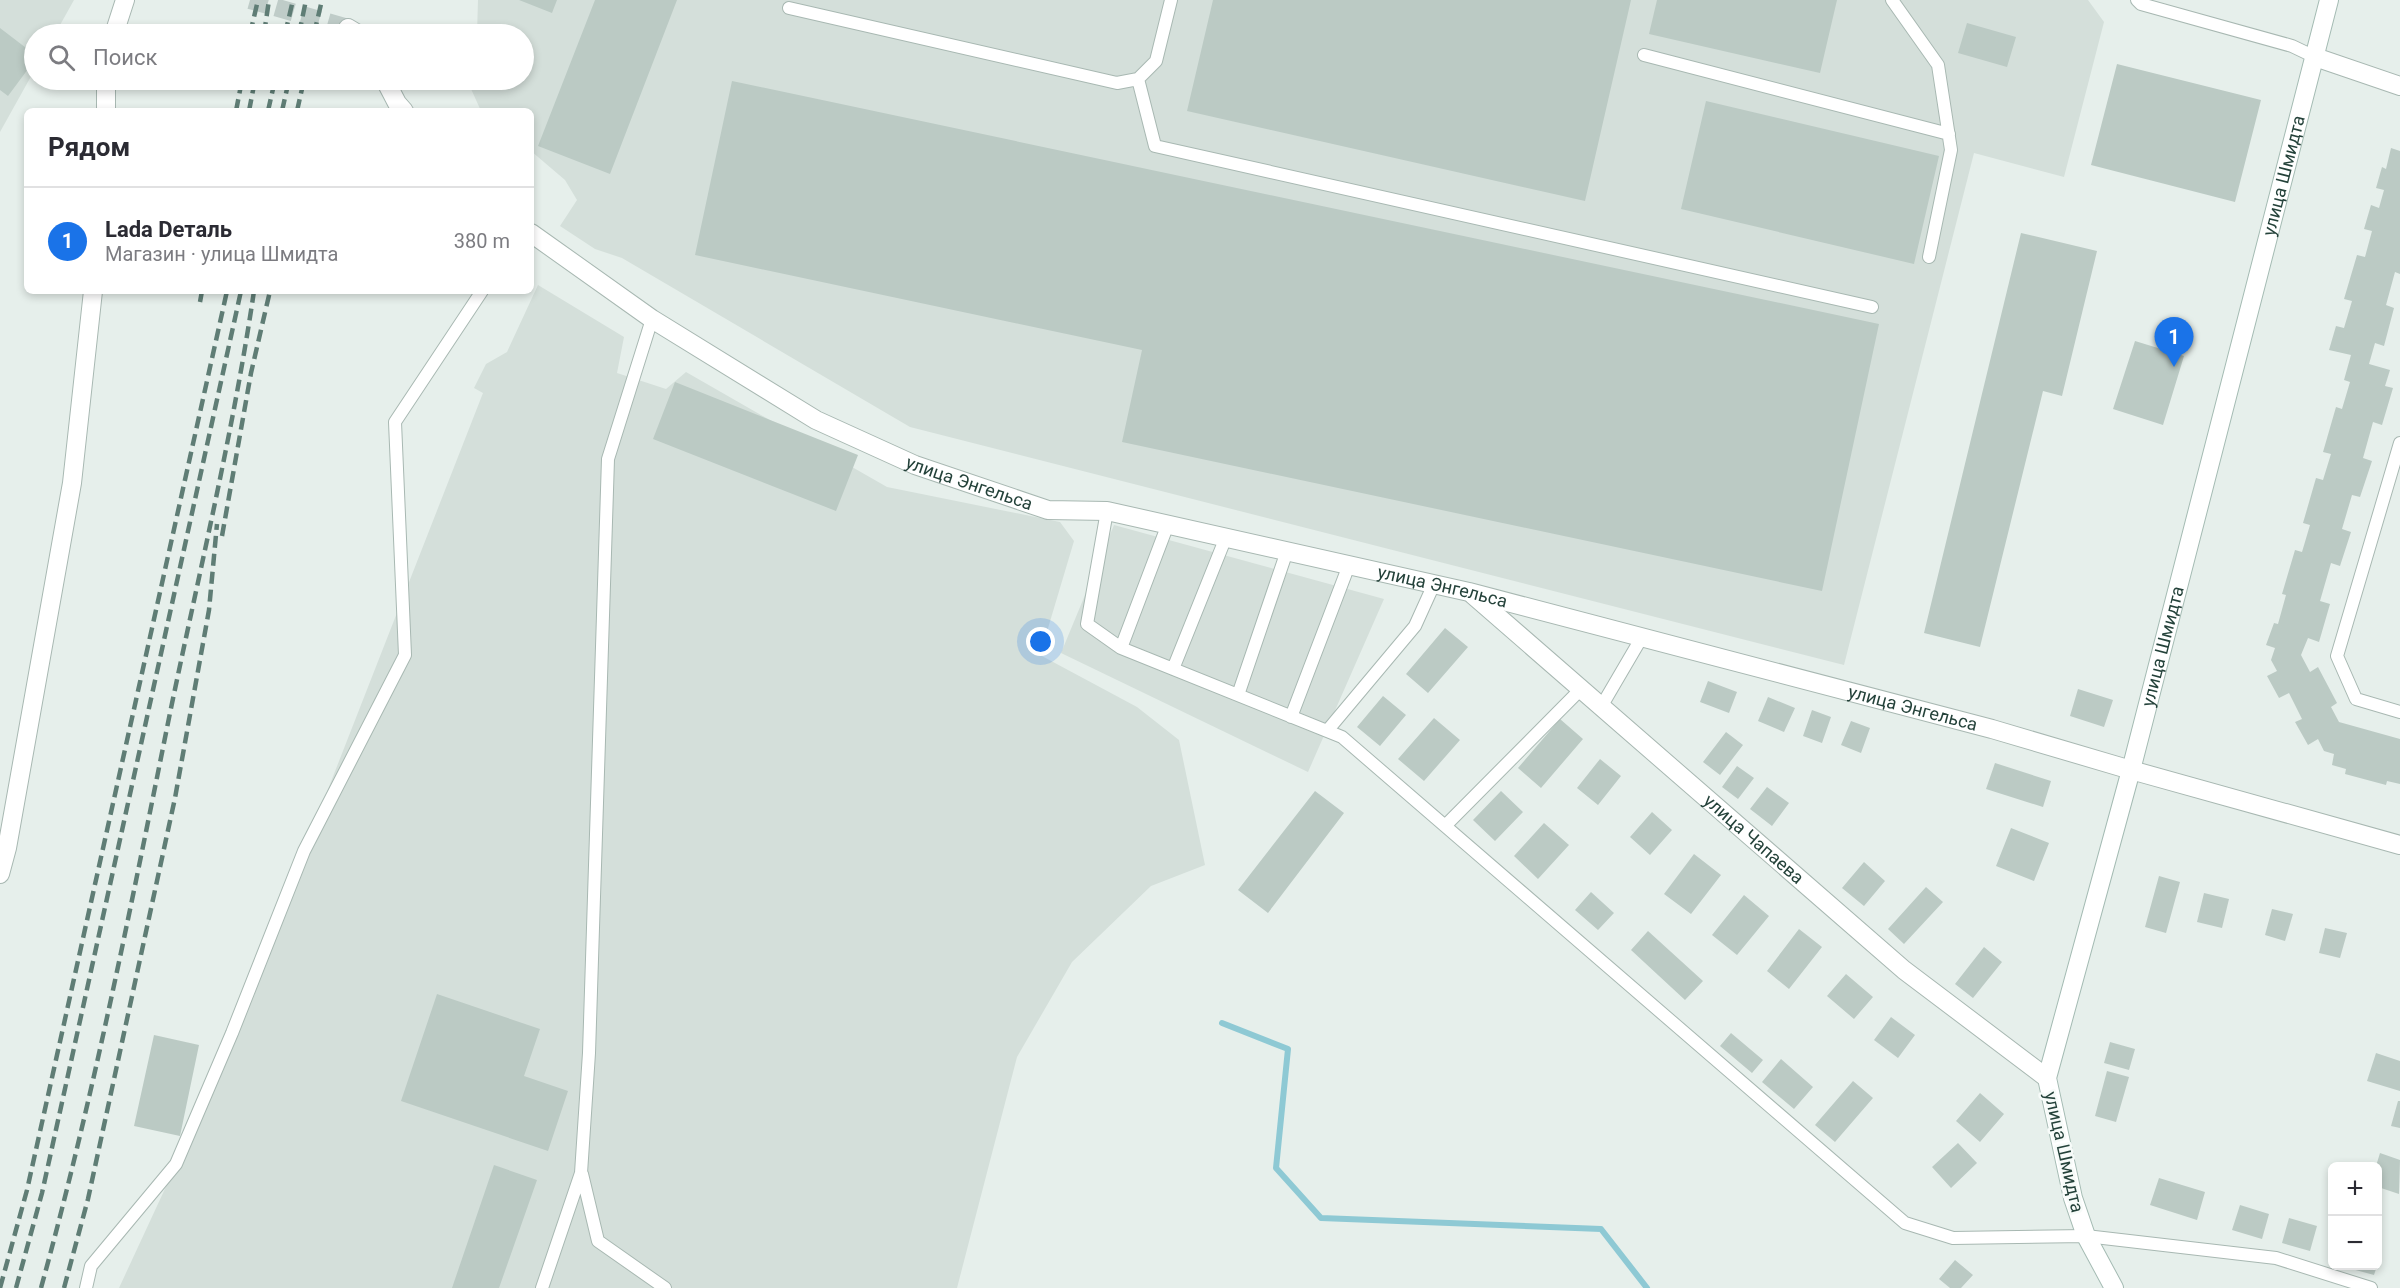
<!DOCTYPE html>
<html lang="ru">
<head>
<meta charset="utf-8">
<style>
  :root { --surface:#fff; --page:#f7f7f7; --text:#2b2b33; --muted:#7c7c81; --line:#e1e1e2; --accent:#1a73e8 }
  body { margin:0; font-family:Roboto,sans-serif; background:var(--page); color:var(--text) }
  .controls { position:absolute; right:18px; bottom:18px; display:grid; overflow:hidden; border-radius:9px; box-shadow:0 3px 9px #0003 }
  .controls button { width:54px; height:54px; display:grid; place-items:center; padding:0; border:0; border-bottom:2px solid var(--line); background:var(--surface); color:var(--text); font:30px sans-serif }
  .you { position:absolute; left:1041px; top:642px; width:21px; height:21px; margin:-15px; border:4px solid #fff; border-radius:50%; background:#1a73e8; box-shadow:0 0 0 9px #1a73e833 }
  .badge { display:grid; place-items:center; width:39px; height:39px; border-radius:50%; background:var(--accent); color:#fff; font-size:20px; font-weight:700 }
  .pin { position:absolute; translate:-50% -50px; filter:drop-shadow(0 2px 3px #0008) }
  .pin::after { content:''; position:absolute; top:32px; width:21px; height:18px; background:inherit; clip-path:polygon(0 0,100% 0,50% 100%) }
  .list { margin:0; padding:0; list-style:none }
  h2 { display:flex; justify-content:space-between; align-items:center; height:78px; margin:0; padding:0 24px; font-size:26px }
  h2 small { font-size:20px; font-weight:400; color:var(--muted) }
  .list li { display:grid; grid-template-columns:39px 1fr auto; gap:18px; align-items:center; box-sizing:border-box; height:108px; padding:0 24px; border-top:2px solid var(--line) }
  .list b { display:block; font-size:22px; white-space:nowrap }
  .list p { margin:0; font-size:20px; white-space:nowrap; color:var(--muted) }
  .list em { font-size:20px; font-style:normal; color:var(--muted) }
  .icon { flex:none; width:33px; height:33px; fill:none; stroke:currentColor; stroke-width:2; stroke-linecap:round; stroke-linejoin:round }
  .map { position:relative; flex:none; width:2400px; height:1288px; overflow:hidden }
  .search { position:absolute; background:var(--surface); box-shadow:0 3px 9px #0003; left:24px; top:24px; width:510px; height:66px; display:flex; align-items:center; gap:15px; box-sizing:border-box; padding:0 21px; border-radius:33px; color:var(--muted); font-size:22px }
  .panel { position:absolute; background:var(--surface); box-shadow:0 3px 9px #0003; left:24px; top:108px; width:510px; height:186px; border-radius:9px }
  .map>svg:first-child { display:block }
  .built { fill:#d4dfda }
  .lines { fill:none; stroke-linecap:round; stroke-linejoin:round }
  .stream { stroke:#8ec9d4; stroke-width:6 }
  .building { fill:#bbcac4 }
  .street-tunnel { stroke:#bfccc8; stroke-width:18; stroke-dasharray:18 9; stroke-linecap:butt }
  .lane-casing { stroke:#a8b8b2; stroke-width:14 }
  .street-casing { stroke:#a8b8b2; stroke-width:20 }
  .secondary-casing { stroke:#a4bbb3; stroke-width:20 }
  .lane { stroke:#fff; stroke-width:12 }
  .street { stroke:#fff; stroke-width:18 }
  .secondary { stroke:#fff; stroke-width:18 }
  .rail { stroke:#5f7d75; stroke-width:4.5; stroke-dasharray:12 6; stroke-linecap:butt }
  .labels { text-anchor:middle; stroke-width:5; stroke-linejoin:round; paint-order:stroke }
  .street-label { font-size:18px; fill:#24423a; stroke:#f7fbf9 }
</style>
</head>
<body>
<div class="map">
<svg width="2400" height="1288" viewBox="0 0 2400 1288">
  <rect width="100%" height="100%" fill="#e6efeb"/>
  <path class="built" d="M0 0H74L55 34H34V71L0 132Z
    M478 0H2088L2104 22 2064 177 1974 153 1844 665 910 427 622 258 595 249 560 226 577 200 565 180 531 151V111H481L467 80H524V34H477Z
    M538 285 624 337 617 373 666 389 686 372 887 487 1060 522 1074 541 1040 655 1137 707 1179 740 1205 865 1151 886 1072 962 1017 1057 957 1288H119L208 1096 483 393 474 388 486 364 507 352Z
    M1114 525 1384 599 1308 772 1061 653Z"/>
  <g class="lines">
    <path class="stream" d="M1222 1023 1288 1049 1276 1168 1321 1218 1601 1229 1647 1288"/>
  </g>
  <path class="building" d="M519 0H557L552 13Z
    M595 0H677L610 174 538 146Z
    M1213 0H1631L1585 201 1187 111Z
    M1657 0H1837L1820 73 1649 34Z
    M1967 23 2016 37 2007 67 1958 53Z
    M0 28 34 54V61L8 96 0 90Z
    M2117 64 2261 100 2235 202 2091 165Z
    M732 81 1879 324 1822 591 1122 442 1142 350 695 255Z
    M1706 101 1939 156 1914 264 1681 209Z
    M2391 148 2400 151V274L2395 272 2386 305 2394 308 2384 346 2375 343 2369 364 2390 370 2385 386 2393 388 2382 425 2373 422 2363 458 2372 461 2360 497 2352 495 2342 529 2351 532 2340 566 2331 563 2320 601 2330 604 2319 642 2308 638 2301 655 2310 672 2318 667 2337 703 2331 707 2339 722 2400 739V784L2387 781 2386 785 2345 774 2346 769 2332 765 2334 754 2324 751 2318 739 2308 745 2295 722 2302 719 2289 693 2279 698 2267 676 2277 671 2271 660 2275 648 2266 645 2274 623 2278 624 2286 595 2282 594 2295 550 2302 552 2310 525 2303 523 2316 478 2323 480 2331 454 2323 452 2336 407 2342 409 2350 382 2344 380 2351 355 2329 350 2336 326 2344 328 2352 301 2344 299 2357 255 2365 257 2372 231 2364 229 2371 205 2379 208 2384 190 2376 188 2382 167 2386 169Z
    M2021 233 2097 251 2062 396 2043 391 1980 647 1924 633Z
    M2135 341 2184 356 2163 425 2113 409Z
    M675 382 858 455 836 511 653 439Z
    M1445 628 1468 647 1428 693 1406 674Z
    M1708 681 1737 692 1729 713 1700 702Z
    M2078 689 2113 700 2104 727 2070 716Z
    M1383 696 1406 715 1380 746 1357 727Z
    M1768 697 1795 708 1784 732 1758 721Z
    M1812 710 1831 717 1822 743 1803 736Z
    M1434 718 1460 740 1424 781 1398 759Z
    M1560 719 1583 739 1541 788 1518 768Z
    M1851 721 1870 728 1861 753 1841 745Z
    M1726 732 1743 745 1720 775 1703 762Z
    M1600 759 1621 776 1598 805 1577 788Z
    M1995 763 2051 781 2043 807 1986 789Z
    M1737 766 1754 778 1738 799 1722 787Z
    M1767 787 1789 803 1772 826 1750 809Z
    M1315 791 1344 813 1268 913 1238 890Z
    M1501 791 1523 812 1495 841 1473 820Z
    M1652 812 1672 830 1650 855 1630 837Z
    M1544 823 1569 845 1538 879 1514 856Z
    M2011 828 2049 843 2034 881 1996 866Z
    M1694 854 1721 875 1691 914 1664 894Z
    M1864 862 1885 881 1864 906 1842 888Z
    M2159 876 2180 882 2166 933 2145 927Z
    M1926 887 1943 902 1904 944 1888 929Z
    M1591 892 1614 913 1598 930 1575 910Z
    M2204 893 2229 899 2222 928 2197 922Z
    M1744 895 1769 916 1737 955 1712 935Z
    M2272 909 2293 914 2285 941 2265 935Z
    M2325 928 2347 933 2340 958 2319 953Z
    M1799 929 1822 947 1789 989 1767 971Z
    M1648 931 1703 981 1685 1000 1631 950Z
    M1984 947 2002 962 1973 998 1955 984Z
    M1846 974 1873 997 1854 1019 1827 996Z
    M437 994 540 1029 524 1076 568 1091 548 1151 401 1101Z
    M1891 1017 1915 1035 1898 1058 1874 1040Z
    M1731 1033 1763 1060 1752 1073 1720 1046Z
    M154 1035 199 1045 180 1136 134 1126Z
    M2110 1042 2135 1049 2129 1070 2104 1063Z
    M2376 1053 2400 1061V1091L2367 1081Z
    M1781 1059 1813 1087 1794 1109 1762 1082Z
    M2107 1071 2129 1077 2116 1122 2095 1116Z
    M1853 1081 1873 1098 1835 1142 1815 1125Z
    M1980 1093 2004 1114 1980 1142 1956 1121Z
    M2398 1101H2400V1128L2391 1126Z
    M1958 1143 1977 1163 1951 1188 1932 1167Z
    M2380 1153 2400 1160 2399 1194 2378 1187V1166H2376Z
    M494 1165 537 1180 499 1288H452Z
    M2159 1178 2205 1192 2197 1220 2150 1205Z
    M2240 1205 2269 1214 2262 1239 2232 1230Z
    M2289 1218 2317 1226 2310 1251 2282 1243Z
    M1955 1260 1973 1275 1961 1288H1950L1939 1279Z
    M2349 1266H2377L2374 1275 2348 1268Z"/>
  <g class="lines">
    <path class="street-tunnel" d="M250 0 348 28"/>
    <defs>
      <path id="lane" d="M1892 0 1938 65 1951 150 1929 257
        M2137 0 2141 4 2292 46 2315 57
        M789 8 1117 83 1138 79 1156 61 1171 0
        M1644 55 1949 134
        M1138 79 1155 146 1872 307
        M2400 443 2337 656 2356 699 2400 712
        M1107 511 1087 624 1121 648 1342 737 1905 1223 1953 1238 2086 1236 2276 1258 2371 1288
        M1121 648 1168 524
        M1173 669 1226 537
        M1238 695 1287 551
        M1601 707 1642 637
        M1291 717 1349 565
        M1327 731 1415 626 1434 584
        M1445 826 1581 689
        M582 1174 598 1241 665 1288
        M86 1288 91 1266 176 1164 232 1033 304 851 405 655 395 422 482 291
        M542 1288 581 1173 589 1053 608 459 652 319"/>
      <g id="street">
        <path d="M348 28 358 34"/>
        <path d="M114 34 125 0"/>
        <path d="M2315 57 2400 86"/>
        <path d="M385 80 397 103 404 111"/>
        <path d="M106 111V80"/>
        <path id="s1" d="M531 233 652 319 816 420 915 465 1048 510 1107 511 1469 592 1992 729 2131 770 2400 845"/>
        <path id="s2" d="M1473 595 1904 970 2047 1078"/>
        <path d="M0 874 7 848 72 483 93 291"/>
      </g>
      <g id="secondary">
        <path id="s3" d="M2114 1288 2086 1236 2073 1198 2047 1078 2131 770 2329 0"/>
      </g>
    </defs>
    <use href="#lane" class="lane-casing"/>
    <use href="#street" class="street-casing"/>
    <use href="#secondary" class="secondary-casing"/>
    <use href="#lane" class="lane"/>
    <use href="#street" class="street"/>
    <use href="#secondary" class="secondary"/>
    <path class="rail" d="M250 34 258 0
      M264 34 269 0
      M285 34 293 0
      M299 34 306 0
      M314 34 322 0
      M236 111 242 80
      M249 111 255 80
      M268 111 275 80
      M282 111 289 80
      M297 111 304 80
      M430 111V109
      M200 302 202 291
      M222 536 251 373 270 291
      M0 1288 27 1190 227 291
      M16 1288 42 1193 241 291
      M41 1288C93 1099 131 906 170 713 199 573 233 433 254 291
      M64 1288 88 1199 175 798 209 610 217 524"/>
  </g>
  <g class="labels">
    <g class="street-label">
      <text dy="6" stroke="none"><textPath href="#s3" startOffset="1155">улица Шмидта</textPath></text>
      <text dy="6" stroke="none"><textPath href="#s1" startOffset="507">улица Энгельса</textPath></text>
      <text dy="6" stroke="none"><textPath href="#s1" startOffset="993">улица Энгельса</textPath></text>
      <text dy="6" stroke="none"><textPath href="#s3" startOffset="669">улица Шмидта</textPath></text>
      <text dy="6" stroke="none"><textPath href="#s1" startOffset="1479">улица Энгельса</textPath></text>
      <text dy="6" stroke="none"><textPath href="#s2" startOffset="372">улица Чапаева</textPath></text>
      <text transform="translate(2064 1152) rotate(77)" y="6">улица Шмидта</text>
    </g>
  </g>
</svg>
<div class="controls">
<button>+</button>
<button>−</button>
</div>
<div class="you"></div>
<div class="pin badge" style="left:2174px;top:367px">1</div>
<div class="search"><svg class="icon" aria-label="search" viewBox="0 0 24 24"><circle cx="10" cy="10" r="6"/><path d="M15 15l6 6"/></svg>Поиск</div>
<section class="panel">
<h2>Рядом<small></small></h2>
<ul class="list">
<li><span class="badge">1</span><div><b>Lada Dеталь</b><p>Магазин · улица Шмидта</p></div><em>380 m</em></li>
</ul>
</section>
</div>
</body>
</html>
